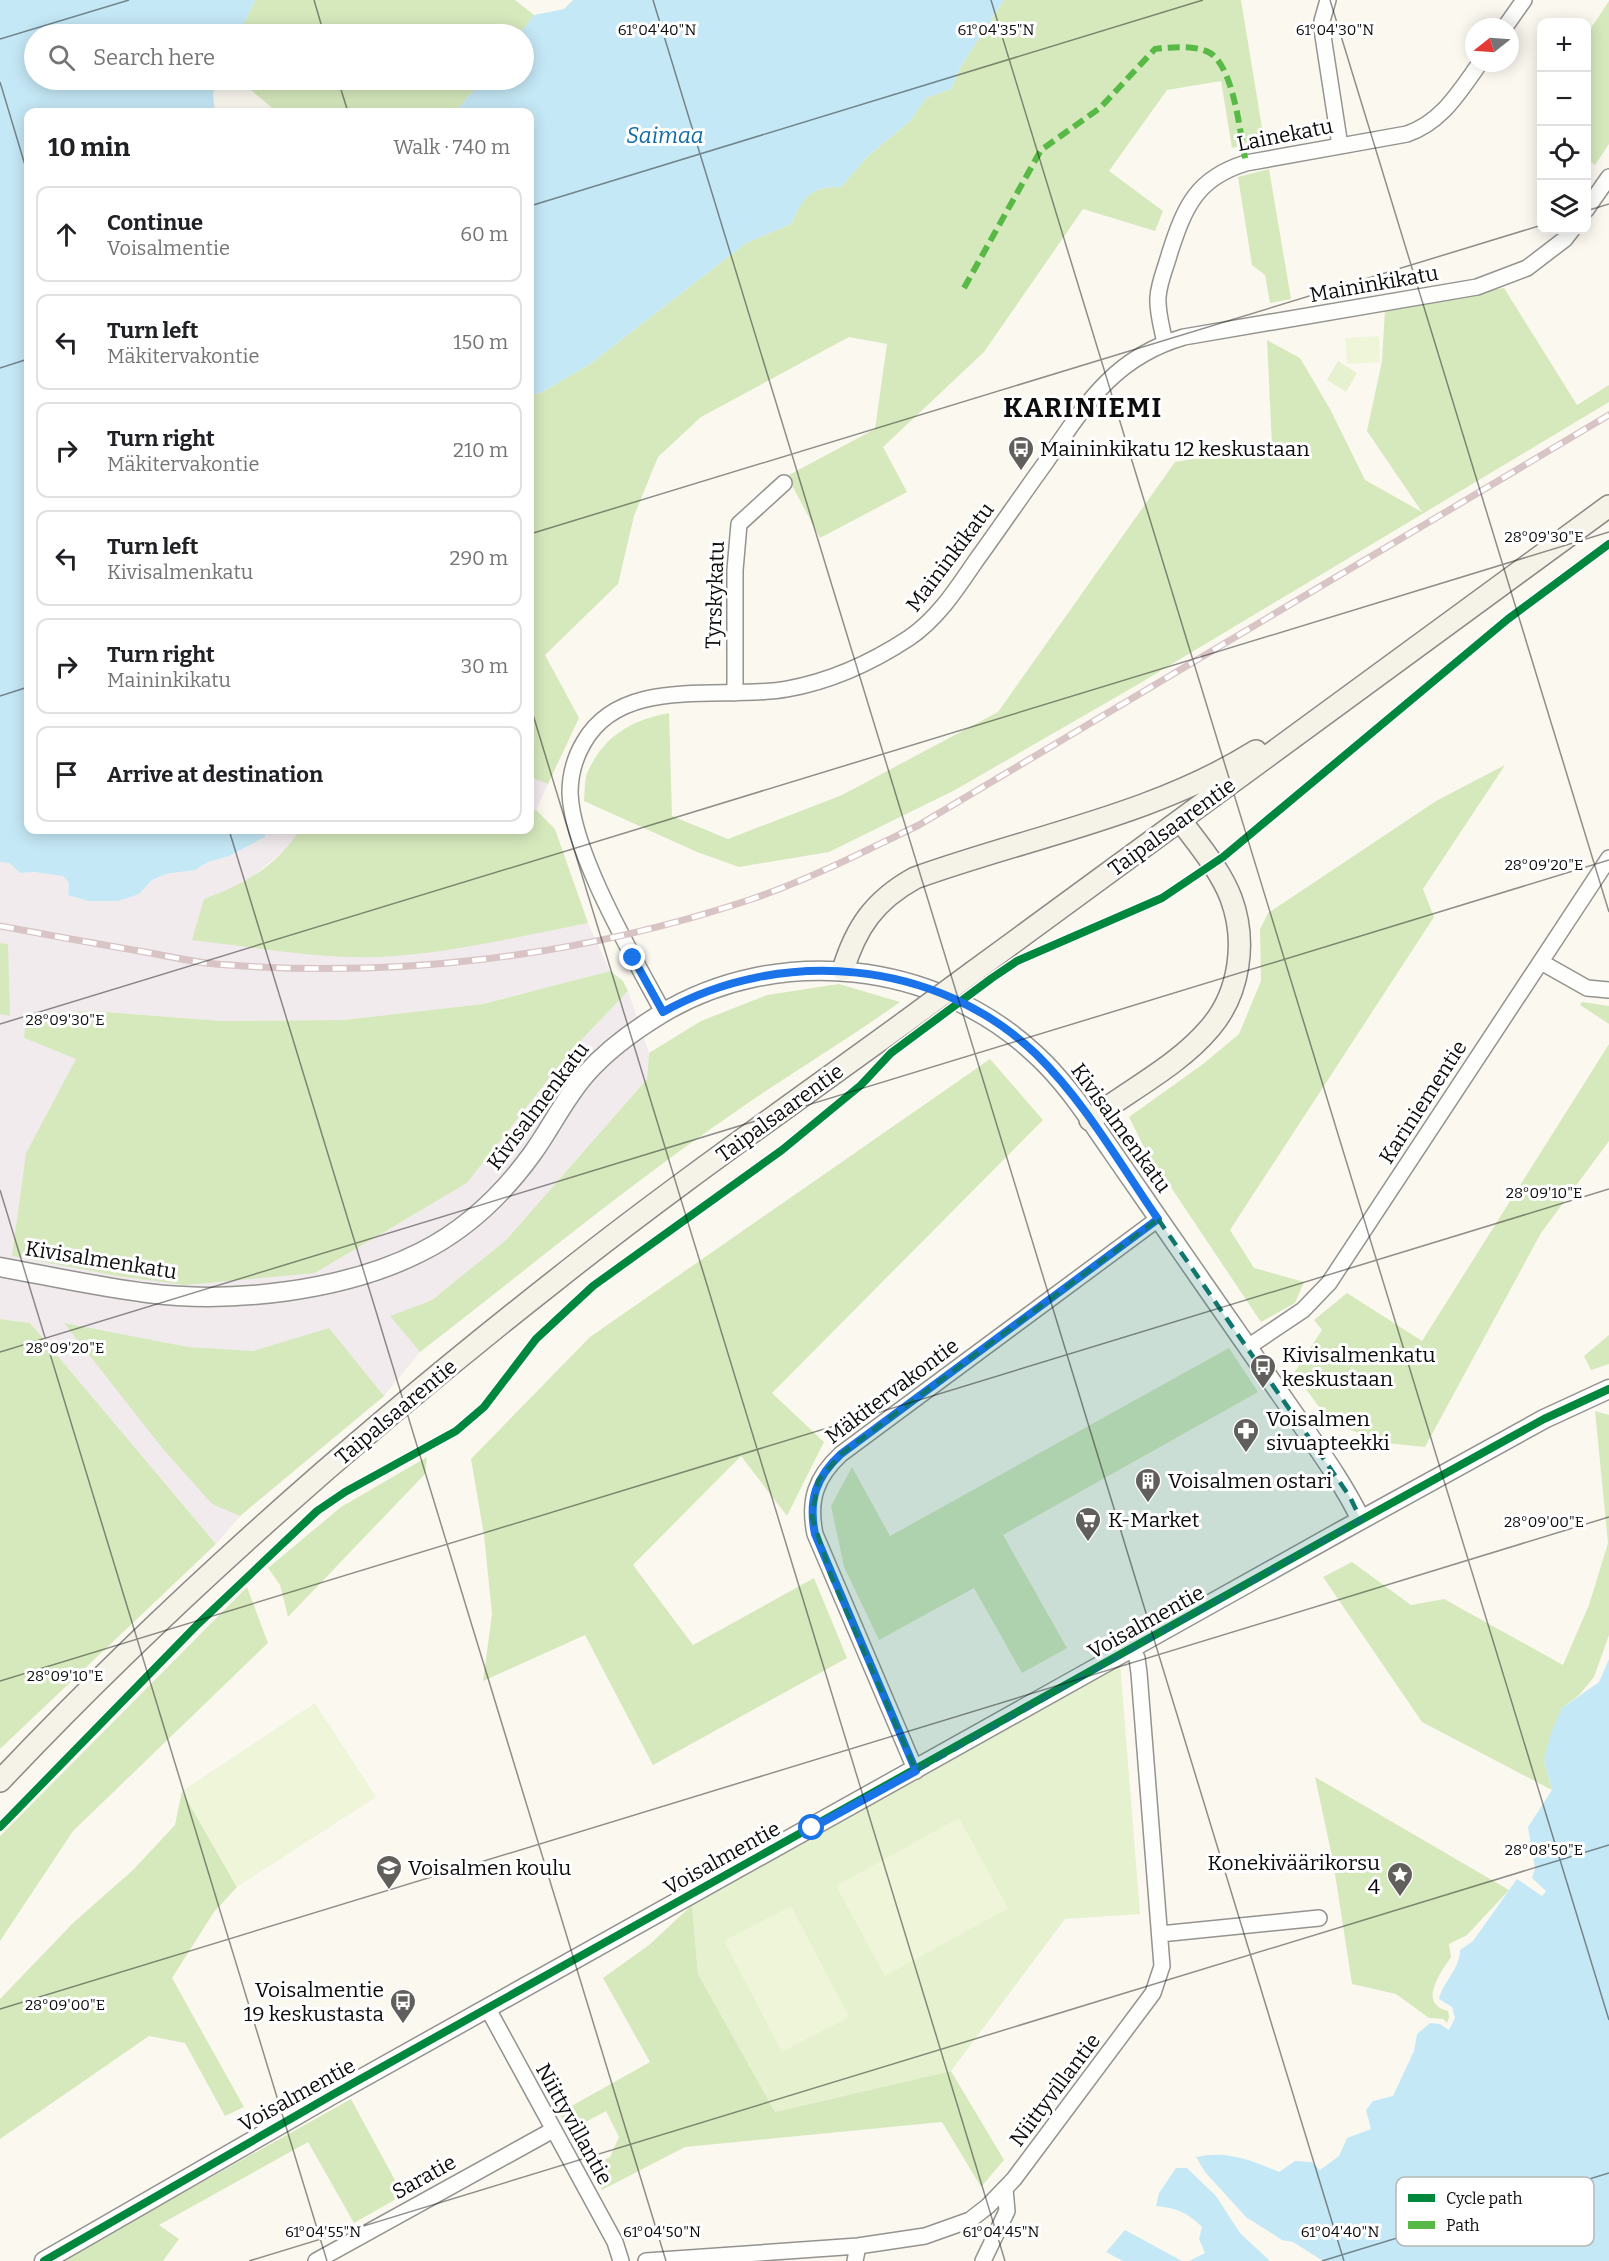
<!DOCTYPE html>
<html lang="en">
<head>
<meta charset="utf-8">
<style>
  :root { --surface:#fff; --page:#f6f6f6; --text:#202124; --muted:#757577; --line:#e0e0e0 }
  body { margin:0; font-family:Bitter,serif; background:var(--page); color:var(--text) }
  .controls { position:absolute; right:18px; top:18px; display:grid; overflow:hidden; border-radius:12px; box-shadow:0 3px 15px #0003 }
  .controls button { width:54px; height:54px; display:grid; place-items:center; padding:0; border:0; border-bottom:2px solid var(--line); background:var(--surface); color:var(--text); font:30px sans-serif }
  .compass { position:absolute; left:1465px; top:18px; width:54px; height:54px; border-radius:50%; background:var(--surface); box-shadow:0 3px 15px #0003; rotate:253deg }
  .stop { position:absolute; width:18px; height:18px; margin:-14px; border:4px solid #1a73e8; border-radius:50%; background:#fff }
  .stop.end { background:#1a73e8; border-color:#fff; box-shadow:0 2px 6px #0008 }
  .list { margin:0; padding:0; list-style:none }
  h2 { display:flex; justify-content:space-between; align-items:center; height:78px; margin:0; padding:0 24px; font-size:26px }
  h2 small { font-size:20px; font-weight:400; color:var(--muted) }
  .list li { display:grid; grid-template-columns:39px 1fr auto; gap:18px; align-items:center; box-sizing:border-box; height:96px; margin:0 12px 12px; padding:0 12px; border:2px solid var(--line); border-radius:12px }
  .list b { display:block; font-size:22px; white-space:nowrap }
  .list p { margin:0; font-size:20px; white-space:nowrap; color:var(--muted) }
  .list em { font-size:20px; font-style:normal; color:var(--muted) }
  .icon { flex:none; width:33px; height:33px; fill:none; stroke:currentColor; stroke-width:2; stroke-linecap:round; stroke-linejoin:round }
  .map { position:relative; flex:none; width:1609px; height:2261px; overflow:hidden }
  .search { position:absolute; background:var(--surface); box-shadow:0 3px 15px #0003; left:24px; top:24px; width:510px; height:66px; display:flex; align-items:center; gap:15px; box-sizing:border-box; padding:0 21px; border-radius:33px; color:var(--muted); font-size:22px }
  .panel { position:absolute; background:var(--surface); box-shadow:0 3px 15px #0003; left:24px; top:108px; width:510px; height:726px; border-radius:12px }
  .map>svg:first-child { display:block }
  .industrial { fill:#f2ebee }
  .green { fill:#e6f1cf }
  .forest { fill:#d6e9bd }
  .pitch { fill:#eff5d9 }
  .water { fill:#c5e8f6 }
  .lines { fill:none; stroke-linecap:round; stroke-linejoin:round }
  .minor-casing { stroke:#94938f; stroke-width:18 }
  .tertiary-casing { stroke:#94938f; stroke-width:21 }
  .secondary-casing { stroke:#8b8986; stroke-width:24 }
  .minor { stroke:#fefefd; stroke-width:15 }
  .tertiary { stroke:#fefefd; stroke-width:18 }
  .secondary { stroke:#f5f3e8; stroke-width:21 }
  .rail-casing { stroke:#d8c3c5; stroke-width:7 }
  .rail { stroke:#fff; stroke-width:4.5; stroke-dasharray:14; stroke-linecap:butt }
  .secondary-bridge-casing { stroke:#8b8986; stroke-width:24; stroke-linecap:butt }
  .secondary-bridge { stroke:#f5f3e8; stroke-width:21 }
  .quiet { stroke:#58b947; stroke-width:6; stroke-dasharray:12 6; stroke-linecap:butt }
  .cycleway-casing { stroke:#fff; stroke-width:11 }
  .cycleway { stroke:#00873e; stroke-width:8 }
  .route { stroke:#1a73e8; stroke-width:8 }
  .marked { fill:#0f766e; fill-opacity:0.2; stroke:#0f766e; stroke-width:4.5; stroke-dasharray:12 8; stroke-linejoin:round }
  .ticks { fill:none; stroke:#0d0d0d; stroke-width:1.5; stroke-opacity:0.45 }
  .labels { text-anchor:middle; stroke-width:6; stroke-linejoin:round; paint-order:stroke }
  .street-label { font-size:21px; fill:#0d0d0d; stroke:#fff }
  .poi-label { font-size:21px; fill:#0d0d0d; stroke:#fff; text-anchor:start }
  .water-label { font-size:22px; font-style:italic; fill:#106ba4; stroke:#fff }
  .district-label { font-size:27px; font-weight:bold; letter-spacing:1.5px; fill:#0d0d0d; stroke:#fff }
  .key { fill:#fff; stroke:#b6b6b6; stroke-width:1.5 }
  .key-label { font-size:16px; fill:#0d0d0d }
  .ticks-label { font-size:15px; text-anchor:middle; fill:#0d0d0d; stroke:#fff; stroke-width:6; stroke-linejoin:round; paint-order:stroke }
</style>
</head>
<body>
<div class="map">
<svg width="1609" height="2261" viewBox="0 0 1609 2261">
  <rect width="100%" height="100%" fill="#fbf8f0"/>
  <path class="industrial" d="M530 777 548 784 536 810 530 811Z
    M265 830H300L289 846 245 883 204 899 485 943 588 923 610 971 483 1004 343 1020 221 1021 93 1011 26 1014 24 1038 77 1059 26 1153 315 1273 467 1183 568 1054 628 991 649 1053 647 1079 506 1240 432 1300 391 1316 420 1352 384 1396 240 1516 216 1544 30 1323 0 1319V862L9 863 20 873 34 872 63 876 69 883 68 895 139 894 152 880 166 874 195 870 208 862 229 856 265 837Z"/>
  <path class="green" d="M1338 361 1357 373 1346 392 1327 380Z
    M1120 1663 1140 1914 1065 1919 951 2071 775 2112 698 1974 692 1905Z"/>
  <path class="forest" d="M255 0H515L534 15 520 34H239Z
    M1004 0H1241L1264 140 1232 148 1221 81 1167 90 1109 171 1163 211 1155 231 1083 209 984 352 883 447 907 492 820 538 787 476 875 429 887 344 849 337 701 417 658 457 634 516 618 584 545 655 579 718 548 784 530 777V395L542 392 590 364 746 243 791 224C803 197 810 186 841 187L867 157 910 121 926 98 951 89 961 66Z
    M1609 1V144L1595 165 1587 159V34Z
    M239 80H483L455 112H277Z
    M1269 169 1291 299 1270 303 1265 275 1252 265 1238 177Z
    M1504 288 1577 405 1609 385V402L1137 685 955 790 829 852 739 867 697 852 584 801C585 791 584 777 589 769 606 734 633 720 669 713L672 816 728 839 842 795 998 712 1175 462 1272 446 1267 340 1300 358 1330 409 1365 480 1422 512 1367 431 1382 361 1385 309Z
    M1505 765 1423 889 1434 917 1230 1230 1254 1268 1304 1282 1295 1303 1261 1322 1144 1147 1129 1117 1203 1064 1239 1034 1261 981 1260 929 1268 913 1436 801Z
    M536 810 555 829 588 923C522 936 446 954 379 957 317 959 253 947 192 940L204 899C246 883 274 868 300 830H530V811Z
    M0 943 8 944 10 1016 0 1014Z
    M610 971 623 981 628 991 568 1054 467 1183 315 1273 185 1285 118 1276 12 1256 26 1153 76 1059 24 1038 26 1013 93 1011 221 1021 343 1020 483 1004Z
    M839 984 900 1002C847 1040 791 1073 738 1110 628 1185 525 1271 420 1352L390 1316 432 1300 506 1240 647 1079 649 1053 701 1021 767 995Z
    M1582 1002 1609 1006V1024L1580 1005Z
    M1609 1044V1141L1541 1233 1425 1447 1385 1443 1330 1422 1294 1373 1322 1330 1314 1320 1347 1293 1422 1341Z
    M990 1059 1043 1120 772 1393 824 1442 787 1516 741 1456 633 1565 693 1645 814 1578 847 1658 653 1765 585 1635 483 1681 492 1614 484 1535 471 1459 590 1337Z
    M0 1319 30 1323 216 1544 0 1749Z
    M64 1323 188 1347 253 1351 329 1328 384 1396 240 1516 212 1504 163 1449Z
    M1609 1335V1364L1591 1370 1584 1356Z
    M1229 1348 1258 1392 1003 1535 1067 1648 1022 1673 974 1588 879 1640 844 1567 831 1506 852 1467 890 1536Z
    M1595 1411 1609 1415V1635L1594 1677 1579 1695 1562 1708 1544 1760 1552 1790 1422 1722 1323 1577 1352 1562 1411 1605 1444 1599 1563 1665 1589 1605 1608 1543Z
    M427 1457 425 1474 288 1617 280 1585 268 1568 341 1507Z
    M247 1587 268 1643 73 1831 0 1941V1836Z
    M1315 1777 1509 1890 1467 1935 1449 1944 1451 1957C1441 1972 1417 2004 1448 2011L1449 2017 1447 2023 1443 2019 1429 2018 1396 1994 1352 1984 1333 1861Z
    M182 1791 237 1887 214 1912 172 1978 244 2107 225 2116 185 2043 149 2036 0 2139V1999L73 1923 133 1870 175 1825Z
    M692 1905 698 1974 775 2112 951 2071 1004 2160 981 2187 942 2122 685 2147 602 2190 589 2168 610 2157 619 2137 606 2111 569 2131 559 2113 650 2062 603 1978 649 1945Z
    M351 2099 403 2195 354 2223 308 2142 159 2225 179 2239 163 2261H61Z"/>
  <path class="pitch" d="M1379 336 1380 362 1347 364 1345 338Z
    M315 1703 376 1797 237 1887 182 1791Z
    M959 1818 1008 1908 885 1976 836 1886Z
    M791 1906 849 2017 782 2052 724 1941Z"/>
  <path class="water" d="M0 0H255L239 34H34V80H216L213 95 215 112H28V830H265V837L229 856 208 862 195 870 166 874 152 880 139 894 118 901H89L68 895 69 883 63 876 34 872 20 873 9 863 0 862Z
    M573 0H1004L961 66 951 89 926 98 910 121 867 157 841 187C810 186 803 198 791 224L746 243 590 364 542 392 530 395V112H455L483 80H524V34H520L534 15 564 9Z
    M1609 1659V2261H1323L1293 2242 1282 2240 1246 2217 1205 2172 1196 2157C1228 2150 1250 2160 1279 2172L1295 2161 1312 2162 1320 2170 1339 2156 1347 2138 1371 2129 1366 2110 1373 2101 1393 2096 1414 2051 1417 2034 1430 2023 1440 2024 1449 2030 1455 2018 1452 2007 1439 1999C1443 1982 1461 1967 1460 1950L1473 1941 1517 1879 1542 1896 1546 1891 1532 1878 1535 1868 1528 1827 1552 1790 1544 1760 1551 1733 1562 1708 1599 1682Z
    M1176 2168H1187L1216 2196 1240 2233 1270 2261H1189L1205 2253 1199 2239 1202 2227C1187 2212 1176 2208 1156 2206L1159 2193Z
    M1125 2230 1182 2261H1123L1106 2252Z"/>
  <g class="lines">
    <defs>
      <path id="minor" d="M1328 0 1322 21 1323 36 1340 146
        M1505 27 1524 0
        M1586 210 1609 177
        M1165 343C1162 328 1157 312 1158 297 1159 282 1166 267 1170 252 1185 206 1197 178 1246 163L1407 134C1442 122 1459 92 1480 63
        M735 693V570L739 524 784 483
        M1541 962 1587 988 1609 990
        M663 1012C634 958 572 853 570 793 570 775 575 757 584 742 623 674 723 701 787 689 832 681 871 663 909 638 937 619 956 590 975 562 999 529 1022 495 1046 462 1085 405 1114 357 1184 337L1477 287 1527 268 1565 239 1572 230
        M1248 1347 1303 1310 1329 1283 1609 858
        M916 1771 815 1534C808 1500 816 1477 841 1454L1158 1219
        M1160 1934 1319 1918
        M488 2009 615 2242 621 2261
        M316 2261 553 2130
        M646 2261 858 2246 925 2236 970 2220 988 2206 1014 2179 1153 1993 1162 1966 1139 1673 1137 1658 1132 1650
        M855 2261 858 2246
        M983 2261 1007 2211 1005 2189"/>
      <path id="tertiary" d="M0 1267C49 1276 98 1287 147 1293 232 1304 344 1291 421 1252 465 1230 503 1194 532 1154 551 1128 564 1099 586 1074 607 1050 633 1031 661 1014 777 944 935 960 1035 1054 1065 1081 1088 1117 1111 1150 1141 1193 1171 1237 1201 1280 1236 1330 1271 1380 1306 1431 1326 1460 1346 1489 1361 1520
        M44 2261 332 2095 1341 1531 1544 1419 1609 1389"/>
      <path id="secondary" d="M843 970C856 927 875 900 915 878 1028 837 1152 816 1256 751
        M973 972 1609 506
        M1090 1120C1129 1090 1178 1066 1210 1028 1240 993 1247 941 1231 898 1221 871 1198 844 1181 821
        M0 1781C171 1600 360 1434 556 1280 669 1190 788 1107 905 1022"/>
    </defs>
    <use href="#minor" class="minor-casing"/>
    <use href="#tertiary" class="tertiary-casing"/>
    <use href="#secondary" class="secondary-casing"/>
    <use href="#minor" class="minor"/>
    <use href="#tertiary" class="tertiary"/>
    <use href="#secondary" class="secondary"/>
    <defs>
      <path id="rail" d="M0 926C48 935 97 944 145 952 168 956 192 962 215 964 395 979 578 957 749 900 808 880 863 852 919 825L1609 415"/>
    </defs>
    <use href="#rail" class="rail-casing"/>
    <use href="#rail" class="rail"/>
    <defs>
      <path id="secondary-bridge" d="M905 1022 973 972"/>
    </defs>
    <use href="#secondary-bridge" class="secondary-bridge-casing"/>
    <use href="#secondary-bridge" class="secondary-bridge"/>
    <path class="quiet" d="M964 288 1041 150 1100 108 1155 49C1171 47 1202 44 1214 56 1235 76 1240 134 1246 163"/>
    <defs>
      <path id="cycleway" d="M0 1827 198 1624 317 1511 345 1492 456 1431 484 1407 536 1339 593 1286 782 1150 861 1085 891 1053 992 978 1017 961 1162 898 1223 857 1508 619 1609 544
        M44 2261 332 2095 1341 1531 1544 1419 1609 1389"/>
    </defs>
    <use href="#cycleway" class="cycleway-casing"/>
    <use href="#cycleway" class="cycleway"/>
  </g>
  <g class="lines">
    <path class="route" d="M633 958 663 1012C781 946 937 959 1036 1054 1085 1102 1120 1164 1158 1219L841 1454C816 1477 808 1500 815 1534L916 1771 812 1828"/>
  </g>
  <path class="marked" d="M1158 1219 1350 1497 1361 1520 916 1771 831 1576 812 1517 818 1481 841 1454Z"/>
  <path class="ticks" d="M314 0 324 34M653 0 1344 2261M991 0 1609 2020M1330 0 1609 912M0 39 129 0M338 80 348 112M0 82 28 175M530 206 1203 0M1586 211 1609 204M0 368 28 359M530 534 1542 225M0 696 28 687M530 705 1005 2261M229 830 666 2261M0 1024 1609 532M0 1190 327 2261M0 1352 1609 860M0 1681 1609 1189M0 2009 1609 1517M249 2261 1609 1845M1322 2261 1609 2173"/>
  <defs>
    <symbol id="bus-pin" viewBox="-11 -11 22 30"><path d="M0 17L-7.5 6A9.5 9.5 0 1 1 7.5 6Z" fill="#605f5c" stroke="#fff"/><path d="M-5-6H5V4H4V6H2V4H-2V6H-4V4H-5ZM-3.5-4V0h7V-4ZM-3.5 1.2v1.5H-2V1.2ZM2 1.2v1.5H3.5V1.2Z" fill="#fff"/></symbol>
    <symbol id="pharmacy-pin" viewBox="-11 -11 22 30"><path d="M0 17L-7.5 6A9.5 9.5 0 1 1 7.5 6Z" fill="#605f5c" stroke="#fff"/><path d="M-2-6h4v4h4v4h-4v4h-4v-4h-4v-4h4Z" fill="#fff"/></symbol>
    <symbol id="building-pin" viewBox="-11 -11 22 30"><path d="M0 17L-7.5 6A9.5 9.5 0 1 1 7.5 6Z" fill="#605f5c" stroke="#fff"/><path d="M-4-6H4V6H1V3H-1V6H-4ZM-2.5-4.3h1.7v1.8h-1.7ZM.8-4.3h1.7v1.8H.8ZM-2.5-1h1.7V.8h-1.7ZM.8-1h1.7V.8H.8Z" fill="#fff"/></symbol>
    <symbol id="supermarket-pin" viewBox="-11 -11 22 30"><path d="M0 17L-7.5 6A9.5 9.5 0 1 1 7.5 6Z" fill="#605f5c" stroke="#fff"/><path d="M-6-5.5h2.5l.6 2H6L4.5 2H-2.5L-4.4-4H-6ZM-1.5 3.2a1.3 1.3 0 1 0 .1 0ZM3 3.2a1.3 1.3 0 1 0 .1 0Z" fill="#fff"/></symbol>
    <symbol id="school-pin" viewBox="-11 -11 22 30"><path d="M0 17L-7.5 6A9.5 9.5 0 1 1 7.5 6Z" fill="#605f5c" stroke="#fff"/><path d="M0-5L7-2L0 1L-7-2ZM-4 1L0 2.5L4 1V4Q0 6-4 4Z" fill="#fff"/></symbol>
    <symbol id="sight-pin" viewBox="-11 -11 22 30"><path d="M0 17L-7.5 6A9.5 9.5 0 1 1 7.5 6Z" fill="#605f5c" stroke="#fff"/><path d="M0-6L1.8-2.2L6-1.7L2.9 1.2L3.7 5.4L0 3.3L-3.7 5.4L-2.9 1.2L-6-1.7L-1.8-2.2Z" fill="#fff"/></symbol>
  </defs>
  <g fill-rule="evenodd">
    <use href="#bus-pin" x="1006" y="434" width="30" height="40"/>
    <use href="#bus-pin" x="1248" y="1352" width="30" height="40"/>
    <use href="#pharmacy-pin" x="1231" y="1416" width="30" height="40"/>
    <use href="#building-pin" x="1133" y="1466" width="30" height="40"/>
    <use href="#supermarket-pin" x="1073" y="1505" width="30" height="40"/>
    <use href="#school-pin" x="374" y="1853" width="30" height="40"/>
    <use href="#sight-pin" x="1385" y="1860" width="30" height="40"/>
    <use href="#bus-pin" x="388" y="1987" width="30" height="40"/>
  </g>
  <g class="labels">
    <g class="street-label">
      <text transform="translate(1285 135) rotate(-11)" y="7">Lainekatu</text>
      <text transform="translate(1374 284) rotate(-10)" y="7">Maininkikatu</text>
      <text transform="translate(950 557) rotate(-53)" y="7">Maininkikatu</text>
      <text transform="translate(715 595) rotate(-88)" y="7">Tyrskykatu</text>
      <text transform="translate(1172 827) rotate(-36)" y="7">Taipalsaarentie</text>
      <text transform="translate(1423 1102) rotate(-57)" y="7">Kariniementie</text>
      <text transform="translate(538 1106) rotate(-53)" y="7">Kivisalmenkatu</text>
      <text transform="translate(780 1113) rotate(-36)" y="7">Taipalsaarentie</text>
      <text transform="translate(1121 1128) rotate(54)" y="7">Kivisalmenkatu</text>
      <text transform="translate(101 1260) rotate(9)" y="7">Kivisalmenkatu</text>
      <text transform="translate(892 1391) rotate(-37)" y="7">Mäkitervakontie</text>
      <text transform="translate(396 1412) rotate(-40)" y="7">Taipalsaarentie</text>
      <text transform="translate(1146 1622) rotate(-29)" y="7">Voisalmentie</text>
      <text transform="translate(722 1858) rotate(-29)" y="7">Voisalmentie</text>
      <text transform="translate(1055 2090) rotate(-53)" y="7">Niittyvillantie</text>
      <text transform="translate(297 2095) rotate(-29)" y="7">Voisalmentie</text>
      <text transform="translate(574 2124) rotate(61)" y="7">Niittyvillantie</text>
      <text transform="translate(424 2177) rotate(-29)" y="7">Saratie</text>
    </g>
    <g class="poi-label">
      <text x="1040" y="456">Maininkikatu 12 keskustaan</text>
      <text x="1282" y="1362">Kivisalmenkatu<tspan x="1282" dy="24">keskustaan</tspan></text>
      <text x="1266" y="1426">Voisalmen<tspan x="1266" dy="24">sivuapteekki</tspan></text>
      <text x="1168" y="1488">Voisalmen ostari</text>
      <text x="1108" y="1527">K-Market</text>
      <text x="1380" y="1870" text-anchor="end">Konekiväärikorsu<tspan x="1380" dy="24">4</tspan></text>
      <text x="408" y="1875">Voisalmen koulu</text>
      <text x="384" y="1997" text-anchor="end">Voisalmentie<tspan x="384" dy="24">19 keskustasta</tspan></text>
    </g>
    <g class="water-label">
      <text x="665" y="143">Saimaa</text>
    </g>
    <g class="district-label">
      <text x="1083" y="417">KARINIEMI</text>
    </g>
  </g>
  <rect x="1396" y="2177" width="198" height="69" rx="9" class="key"/>
  <rect x="1408" y="2194" width="27" height="8" fill="#00873e"/>
  <rect x="1408" y="2221" width="27" height="8" fill="#58b947"/>
  <g class="key-label">
    <text x="1446" y="2204">Cycle path</text>
    <text x="1446" y="2231">Path</text>
  </g>
  <g class="ticks-label">
    <text x="657" y="35">61°04'40"N</text>
    <text x="996" y="35">61°04'35"N</text>
    <text x="1335" y="35">61°04'30"N</text>
    <text x="1544" y="542">28°09'30"E</text>
    <text x="1544" y="870">28°09'20"E</text>
    <text x="65" y="1025">28°09'30"E</text>
    <text x="1544" y="1198">28°09'10"E</text>
    <text x="65" y="1353">28°09'20"E</text>
    <text x="1544" y="1527">28°09'00"E</text>
    <text x="65" y="1681">28°09'10"E</text>
    <text x="1544" y="1855">28°08'50"E</text>
    <text x="65" y="2010">28°09'00"E</text>
    <text x="323" y="2237">61°04'55"N</text>
    <text x="662" y="2237">61°04'50"N</text>
    <text x="1001" y="2237">61°04'45"N</text>
    <text x="1340" y="2237">61°04'40"N</text>
  </g>
</svg>
<div class="controls">
<button>+</button>
<button>−</button>
<button><svg class="icon" aria-label="locate" viewBox="0 0 24 24"><circle cx="12" cy="12" r="6"/><path d="M12 2v4M12 18v4M2 12h4M18 12h4"/></svg></button>
<button><svg class="icon" aria-label="layers" viewBox="0 0 24 24"><path d="M12 4l9 5-9 5-9-5zM3 14l9 5 9-5"/></svg></button>
</div>
<svg class="compass" viewBox="-18 -18 36 36"><path d="M0-13l5 13h-10z" fill="#e53935"/><path d="M0 13l5-13h-10z" fill="#757577"/></svg>
<div class="stop" style="left:812px;top:1828px"></div>
<div class="stop end" style="left:633px;top:958px"></div>
<div class="search"><svg class="icon" aria-label="search" viewBox="0 0 24 24"><circle cx="10" cy="10" r="6"/><path d="M15 15l6 6"/></svg>Search here</div>
<section class="panel">
<h2>10 min<small>Walk · 740 m</small></h2>
<ul class="list">
<li><svg class="icon" aria-label="ahead" viewBox="0 0 24 24"><path d="M12 20V5M6 11l6-6 6 6"/></svg><div><b>Continue</b><p>Voisalmentie</p></div><em>60 m</em></li>
<li><svg class="icon" aria-label="left" viewBox="0 0 24 24"><path d="M17 20v-9H6M10 6l-5 5 5 5"/></svg><div><b>Turn left</b><p>Mäkitervakontie</p></div><em>150 m</em></li>
<li><svg class="icon" aria-label="right" viewBox="0 0 24 24"><path d="M7 20v-9h11M14 6l5 5-5 5"/></svg><div><b>Turn right</b><p>Mäkitervakontie</p></div><em>210 m</em></li>
<li><svg class="icon" aria-label="left" viewBox="0 0 24 24"><path d="M17 20v-9H6M10 6l-5 5 5 5"/></svg><div><b>Turn left</b><p>Kivisalmenkatu</p></div><em>290 m</em></li>
<li><svg class="icon" aria-label="right" viewBox="0 0 24 24"><path d="M7 20v-9h11M14 6l5 5-5 5"/></svg><div><b>Turn right</b><p>Maininkikatu</p></div><em>30 m</em></li>
<li><svg class="icon" aria-label="arrive" viewBox="0 0 24 24"><path d="M6 21V4h12l-3 4 3 4H6"/></svg><div><b>Arrive at destination</b></div></li>
</ul>
</section>
</div>
</body>
</html>
